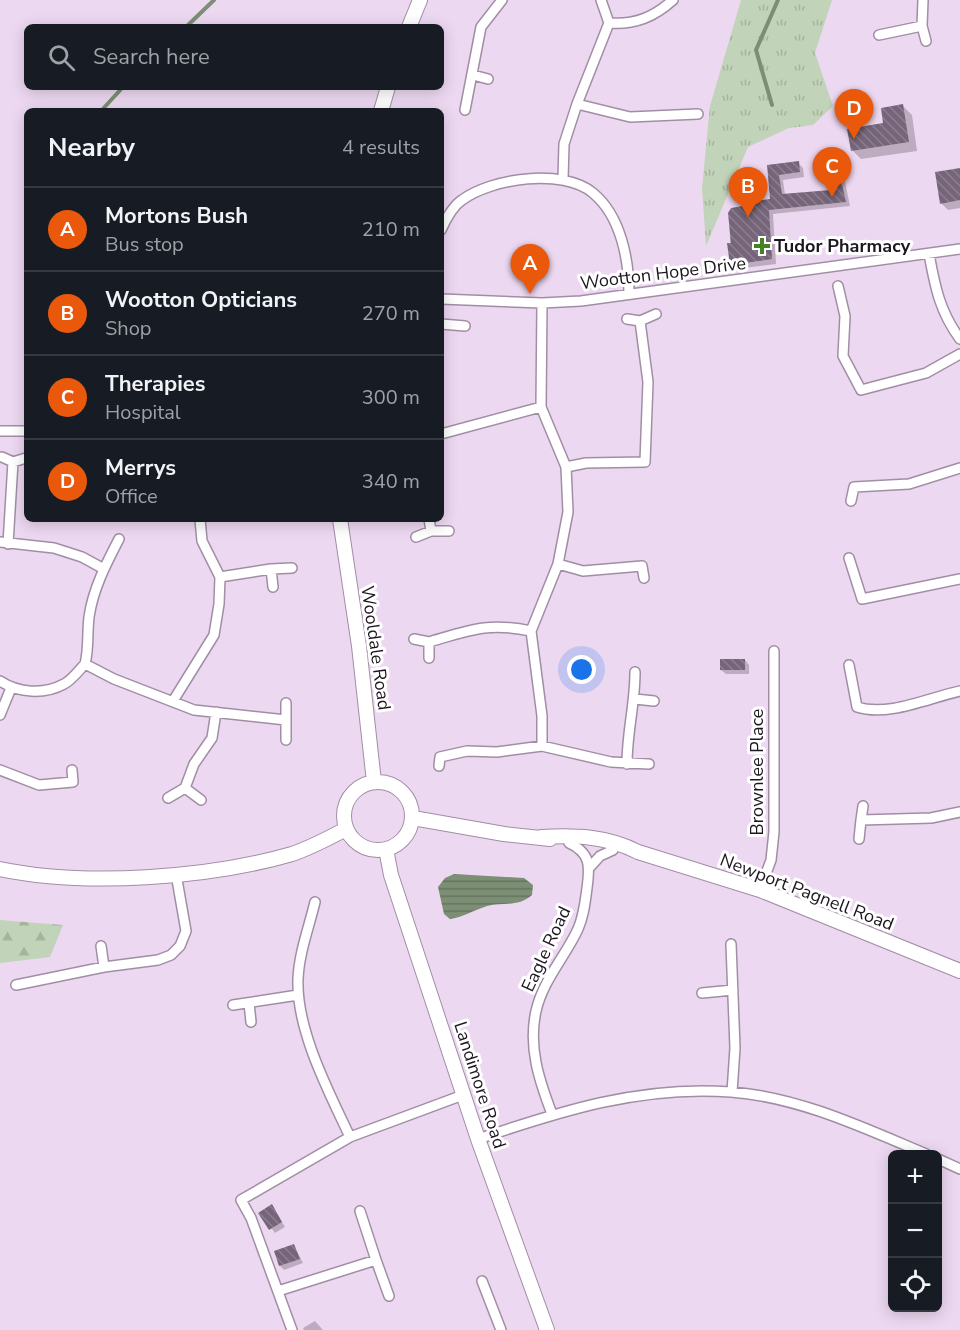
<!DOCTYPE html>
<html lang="en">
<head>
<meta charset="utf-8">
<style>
  :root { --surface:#171b24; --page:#242831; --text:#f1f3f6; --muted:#9ea1a6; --line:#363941; --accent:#ea580c }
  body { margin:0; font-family:"Nunito Sans",sans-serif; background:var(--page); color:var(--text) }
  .controls { position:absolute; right:18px; bottom:18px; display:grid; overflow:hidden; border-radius:9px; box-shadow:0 3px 15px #0003 }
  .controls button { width:54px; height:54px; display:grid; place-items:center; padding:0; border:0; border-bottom:2px solid var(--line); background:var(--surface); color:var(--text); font:30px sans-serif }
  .you { position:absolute; left:582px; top:670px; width:21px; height:21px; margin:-15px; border:4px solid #fff; border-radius:50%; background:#1a73e8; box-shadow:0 0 0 9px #1a73e833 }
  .badge { display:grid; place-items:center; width:39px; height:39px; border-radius:50%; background:var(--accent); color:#fff; font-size:20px; font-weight:700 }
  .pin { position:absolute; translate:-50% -50px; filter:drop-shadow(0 2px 3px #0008) }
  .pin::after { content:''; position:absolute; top:32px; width:21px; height:18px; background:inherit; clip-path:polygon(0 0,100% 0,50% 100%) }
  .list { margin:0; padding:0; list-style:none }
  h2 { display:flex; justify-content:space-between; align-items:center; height:78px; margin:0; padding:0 24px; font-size:26px }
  h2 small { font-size:20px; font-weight:400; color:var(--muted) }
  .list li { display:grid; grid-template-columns:39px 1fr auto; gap:18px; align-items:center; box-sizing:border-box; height:84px; padding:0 24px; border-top:2px solid var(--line) }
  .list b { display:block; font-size:22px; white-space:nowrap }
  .list p { margin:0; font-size:20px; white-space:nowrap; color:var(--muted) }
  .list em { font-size:20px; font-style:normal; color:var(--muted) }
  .icon { flex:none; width:33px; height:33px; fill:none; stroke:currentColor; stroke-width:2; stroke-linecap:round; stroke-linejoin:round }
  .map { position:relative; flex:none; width:960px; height:1330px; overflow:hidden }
  .search { position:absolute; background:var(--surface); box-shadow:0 3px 15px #0003; left:24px; top:24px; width:420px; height:66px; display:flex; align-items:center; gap:15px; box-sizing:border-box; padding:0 21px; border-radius:9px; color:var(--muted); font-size:22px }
  .panel { position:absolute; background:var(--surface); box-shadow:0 3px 15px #0003; left:24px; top:108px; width:420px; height:414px; border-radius:9px }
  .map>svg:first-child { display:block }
  .forest { fill:url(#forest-firs) }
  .park { fill:url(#park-tufts) }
  .water { fill:url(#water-rules) }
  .shadow { fill:#0003 }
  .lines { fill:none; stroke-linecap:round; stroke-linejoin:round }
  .stream { stroke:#7c8f75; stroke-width:4 }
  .building { fill:url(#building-back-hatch) }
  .street-casing { stroke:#a18ea5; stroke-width:12 }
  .secondary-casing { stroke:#a18ea5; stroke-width:16 }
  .street { stroke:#fff; stroke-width:9 }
  .secondary { stroke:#fff; stroke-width:14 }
  .poi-dot { fill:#448322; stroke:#fff; stroke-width:2 }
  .labels { text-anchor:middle; stroke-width:6; stroke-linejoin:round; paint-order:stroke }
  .poi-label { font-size:18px; font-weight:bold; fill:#1d161f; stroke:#fff; text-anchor:start }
  .street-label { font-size:18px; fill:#1d161f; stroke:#fff }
</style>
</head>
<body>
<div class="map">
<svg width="960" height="1330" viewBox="0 0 960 1330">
  <defs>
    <pattern id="forest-firs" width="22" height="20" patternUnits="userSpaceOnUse" patternTransform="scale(1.5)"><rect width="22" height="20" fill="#c1d3b9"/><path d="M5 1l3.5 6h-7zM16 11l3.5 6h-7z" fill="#a5b49f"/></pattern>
    <pattern id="park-tufts" width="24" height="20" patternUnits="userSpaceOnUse" patternTransform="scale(1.5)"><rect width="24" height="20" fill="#c1d3b9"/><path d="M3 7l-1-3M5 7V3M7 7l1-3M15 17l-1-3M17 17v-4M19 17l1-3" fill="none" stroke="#a5b49f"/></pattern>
    <pattern id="water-rules" width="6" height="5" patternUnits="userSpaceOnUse" patternTransform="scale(1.5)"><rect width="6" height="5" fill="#7c8f75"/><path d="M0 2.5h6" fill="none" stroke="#65745f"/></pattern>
    <pattern id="building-back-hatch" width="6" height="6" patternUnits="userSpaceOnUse" patternTransform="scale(1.5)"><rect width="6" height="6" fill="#76657a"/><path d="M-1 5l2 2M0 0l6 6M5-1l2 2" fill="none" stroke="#8b7e8e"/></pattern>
  </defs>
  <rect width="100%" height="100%" fill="#edd8f1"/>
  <path class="forest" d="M0 920 63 925 50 957 0 963Z"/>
  <path class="park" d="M741 0H832L815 53 833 106 813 125 789 128 748 147 706 246 702 188 710 106Z"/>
  <path class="water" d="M454 874 524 878 533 885 532 895C519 907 503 902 487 906 474 910 464 917 450 919L444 914 438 887 445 878Z"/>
  <path class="shadow" d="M903 106 912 115 917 151 861 159 852 150Z
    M798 163 803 168 804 177 783 180 785 195 833 191 838 172 844 177 850 206 773 214 776 264 736 269 731 264 729 214 772 200 769 167Z
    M960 169V208L948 210 941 203Z
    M745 660 749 665V674H726L721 670Z
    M272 1206 285 1227 275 1233 260 1213Z
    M294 1246 303 1263 284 1270 280 1266Z
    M315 1321 323 1330H304L303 1328Z"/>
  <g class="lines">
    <path class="stream" d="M186 27 214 0
      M772 105 756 50 778 0
      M101 111 123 87"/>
  </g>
  <path class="building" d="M903 104 909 142 851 151 847 129 883 123 881 108Z
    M799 161 800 172 779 175 782 194 831 190 829 171 839 170 846 202 769 210 772 259 730 265 727 243H731L728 213 731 208 754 204 753 201 770 199 767 165Z
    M960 168V200L940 204 935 172Z
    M720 659H745V670H720Z
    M272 1204 282 1222 269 1230 258 1213Z
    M294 1244 300 1259 279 1266 274 1251Z"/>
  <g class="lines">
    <defs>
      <path id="street" d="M601 0 609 23C635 25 654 17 673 0
        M923 0 922 26 926 41
        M879 35 922 26
        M473 75 488 79
        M577 104 630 117 698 114
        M465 110 481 27 502 0
        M563 179 564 144 577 104 609 23
        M441 230C445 221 453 206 462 200 492 178 563 168 593 193 621 216 629 260 629 294
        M929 254C935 287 940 312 960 339
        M838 286 845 316 843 356 861 390 926 373 960 354
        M441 299 542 303 581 301 960 249
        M640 321 656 314
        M441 324 465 326
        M0 431H27
        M441 434 541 407
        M2 457 13 462 26 458
        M566 467 586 463 645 462 648 382 640 321 627 319
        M851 501 854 487 909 484 960 468
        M429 519 431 531H449
        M416 537 431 531
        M0 542 54 548 82 557 104 569
        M8 544 13 462
        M849 558 862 599 960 579
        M558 564 583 571 642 566 644 578
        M271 569 273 587
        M220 577 271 569 292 568
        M414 639 429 642
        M429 658V642C470 630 488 622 531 631
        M85 664C89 648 87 634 89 617 93 589 106 564 119 539
        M849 665 857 707C888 717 928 698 960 691
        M0 681C18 693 44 695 64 684 72 680 79 670 85 664L114 679 194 710 286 720
        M635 699 654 701
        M173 701 214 635 219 604 220 577 202 541 200 519
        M0 715 11 688
        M286 740V703
        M542 746V716L531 631 558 564 568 512 566 467 541 407 542 303
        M627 764C627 732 635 704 635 672
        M439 766 440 757 467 751 497 752 542 746 611 762 649 764
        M0 770 39 785 73 782 72 770
        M185 788 194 764 212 738 216 712
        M168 798 185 788 201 800
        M861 820 863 806
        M859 839 861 820 931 818 960 812
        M590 867 600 856 613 850
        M760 890 771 860 774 832V651
        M315 902C309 927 299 953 298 979 296 1030 329 1092 350 1137
        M731 944 735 1048 732 1092
        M101 946 104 967
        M16 985 104 967 158 960 171 955 180 946 186 931 176 874
        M702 993 733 990
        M249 1003 251 1022
        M233 1005 298 995
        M552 1114C539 1080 528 1047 536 1011 543 980 565 957 578 929 584 915 585 903 587 888 590 867 591 853 569 843
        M478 1139C561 1111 642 1085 731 1092 799 1097 864 1128 926 1154
        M938 1159 960 1169
        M376 1260 389 1296
        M482 1281 501 1330
        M278 1291 376 1260 360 1211
        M292 1330 251 1218 241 1200 350 1137 463 1095"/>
      <path id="secondary" d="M409 27 420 0
        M381 111 388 87
        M340 519 359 646 374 782
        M344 816a34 34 0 1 1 68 0a34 34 0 1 1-68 0Z
        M413 818 504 834 550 839
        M541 837C575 835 607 836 638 852L760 890 960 971
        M386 849 391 875 478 1139 547 1330
        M0 869C85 887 209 878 292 854 310 848 329 838 346 829"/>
    </defs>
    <use href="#street" class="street-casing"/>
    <use href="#secondary" class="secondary-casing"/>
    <use href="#street" class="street"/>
    <use href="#secondary" class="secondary"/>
  </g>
  <path class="poi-dot" d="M759 237h6v6h6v6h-6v6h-6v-6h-6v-6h6z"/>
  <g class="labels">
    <g class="poi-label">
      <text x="774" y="252">Tudor Pharmacy</text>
    </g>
    <g class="street-label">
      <text transform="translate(663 273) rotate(-7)" y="6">Wootton Hope Drive</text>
      <text transform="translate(376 648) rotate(82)" y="6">Wooldale Road</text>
      <text transform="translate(757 772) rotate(-90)" y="6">Brownlee Place</text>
      <text transform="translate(807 892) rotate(21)" y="6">Newport Pagnell Road</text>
      <text transform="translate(546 949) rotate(-65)" y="6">Eagle Road</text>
      <text transform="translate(480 1085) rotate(72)" y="6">Landimore Road</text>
    </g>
  </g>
</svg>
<div class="controls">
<button>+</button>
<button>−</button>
<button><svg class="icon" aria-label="locate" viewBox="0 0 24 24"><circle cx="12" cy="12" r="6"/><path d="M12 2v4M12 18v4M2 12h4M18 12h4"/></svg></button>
</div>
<div class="you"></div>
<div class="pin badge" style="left:530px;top:294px">A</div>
<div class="pin badge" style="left:748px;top:217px">B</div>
<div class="pin badge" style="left:832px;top:197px">C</div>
<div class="pin badge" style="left:854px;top:139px">D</div>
<div class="search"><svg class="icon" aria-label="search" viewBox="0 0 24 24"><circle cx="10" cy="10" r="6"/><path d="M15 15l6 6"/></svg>Search here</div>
<section class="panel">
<h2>Nearby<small>4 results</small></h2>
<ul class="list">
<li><span class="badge">A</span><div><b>Mortons Bush</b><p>Bus stop</p></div><em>210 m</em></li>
<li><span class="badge">B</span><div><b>Wootton Opticians</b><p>Shop</p></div><em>270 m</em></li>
<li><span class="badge">C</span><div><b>Therapies</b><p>Hospital</p></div><em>300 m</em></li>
<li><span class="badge">D</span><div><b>Merrys</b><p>Office</p></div><em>340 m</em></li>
</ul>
</section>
</div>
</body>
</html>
